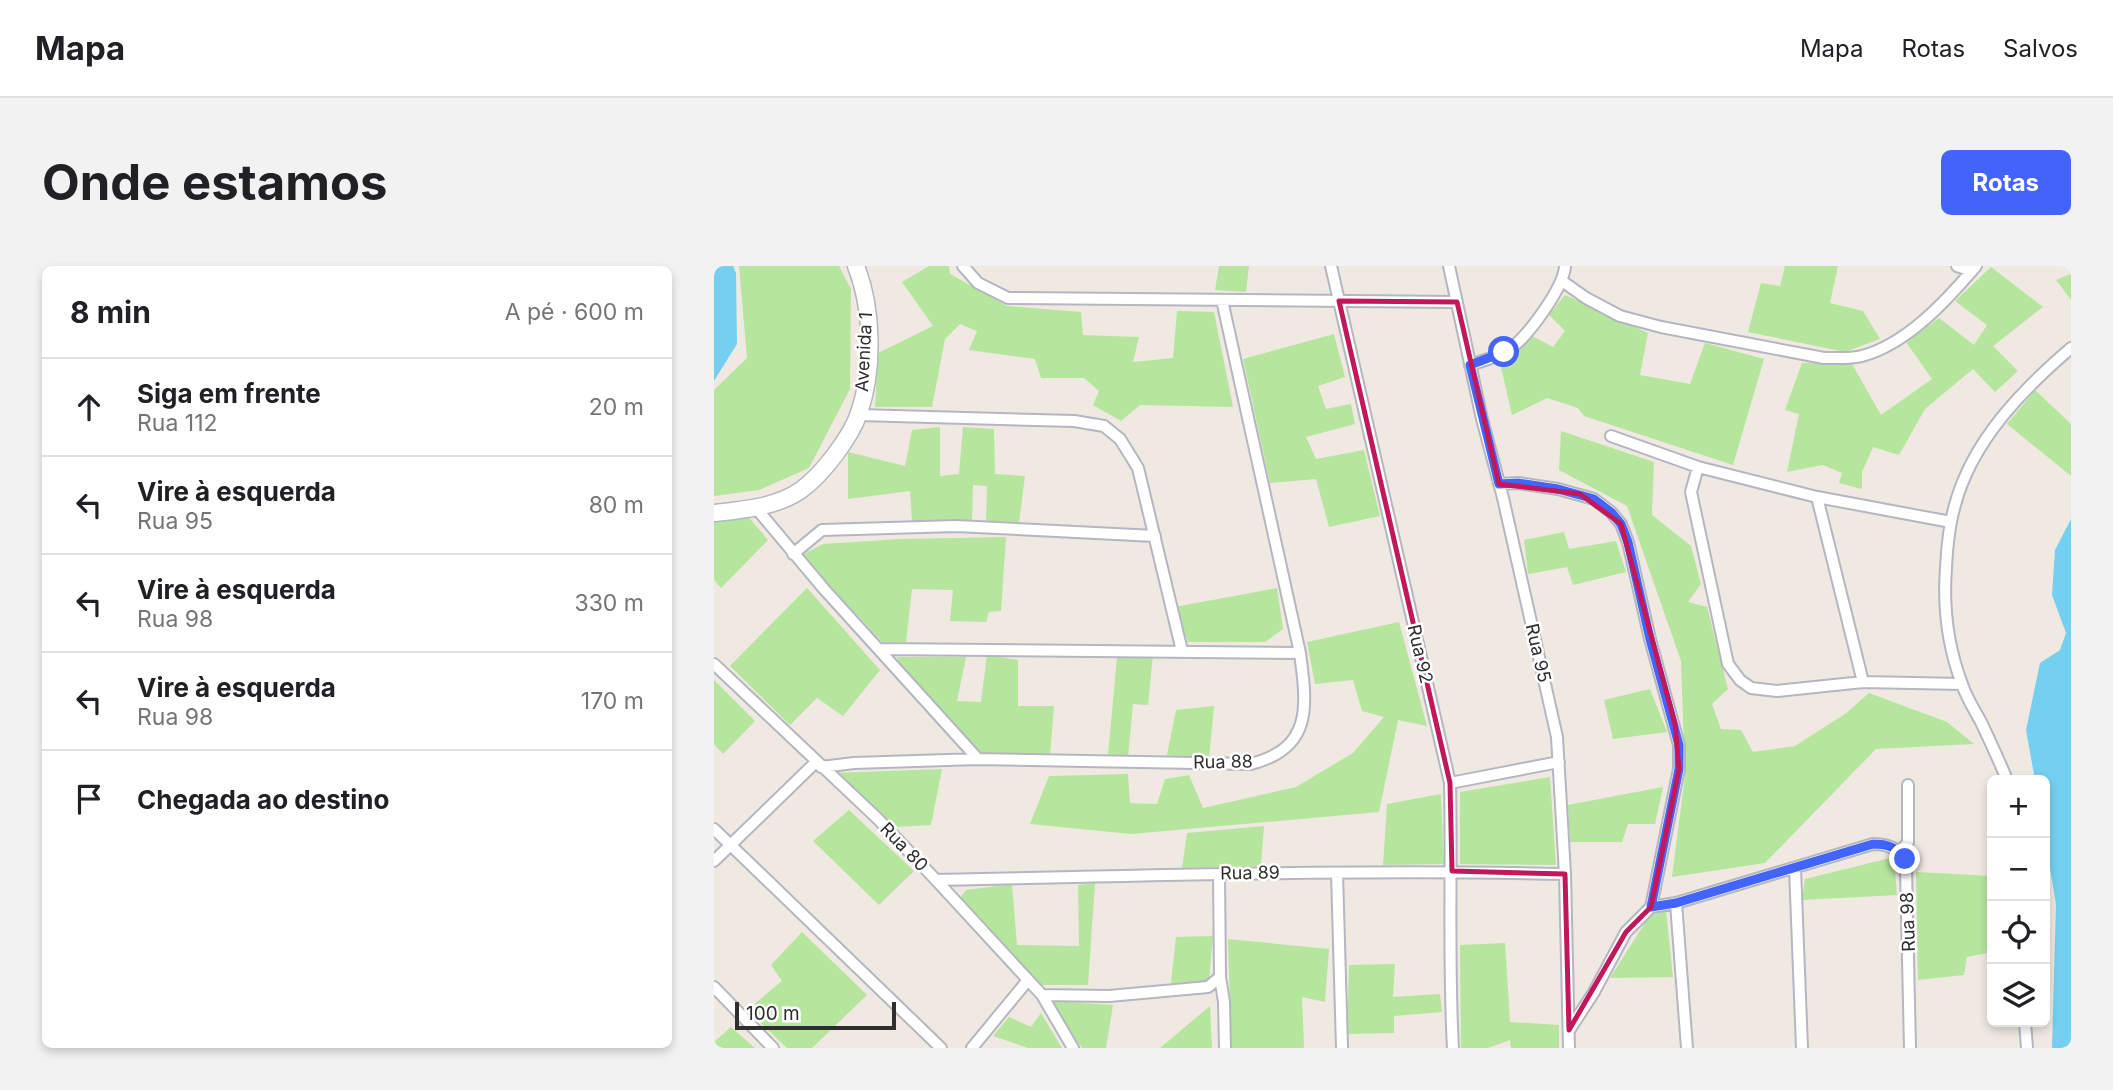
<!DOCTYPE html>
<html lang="pt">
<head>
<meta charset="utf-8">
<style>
  :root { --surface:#fff; --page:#f2f2f2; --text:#202124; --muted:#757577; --line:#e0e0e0; --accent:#4264fb }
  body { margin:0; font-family:Inter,sans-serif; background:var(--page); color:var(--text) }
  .controls { position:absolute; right:21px; bottom:21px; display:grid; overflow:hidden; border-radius:10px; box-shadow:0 4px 10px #0003 }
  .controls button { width:63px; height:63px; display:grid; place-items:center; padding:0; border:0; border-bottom:2px solid var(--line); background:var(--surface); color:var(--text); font:35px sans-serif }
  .scale { position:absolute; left:21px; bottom:18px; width:161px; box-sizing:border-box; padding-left:7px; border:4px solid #2e2e2e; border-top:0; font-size:19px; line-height:24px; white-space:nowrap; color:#2e2e2e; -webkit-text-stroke:5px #fff; paint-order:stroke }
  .stop { position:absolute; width:21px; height:21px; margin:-16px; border:5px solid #4264fb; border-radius:50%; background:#fff }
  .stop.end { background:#4264fb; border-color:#fff; box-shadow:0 2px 7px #0008 }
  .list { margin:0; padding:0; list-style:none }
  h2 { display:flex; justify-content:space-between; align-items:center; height:91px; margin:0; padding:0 28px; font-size:30px }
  h2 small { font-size:23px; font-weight:400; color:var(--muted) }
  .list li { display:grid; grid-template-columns:46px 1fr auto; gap:21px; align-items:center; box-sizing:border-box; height:98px; padding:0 28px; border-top:2px solid var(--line) }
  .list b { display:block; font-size:26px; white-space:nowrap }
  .list p { margin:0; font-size:23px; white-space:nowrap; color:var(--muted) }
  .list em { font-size:23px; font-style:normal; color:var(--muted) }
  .icon { flex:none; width:38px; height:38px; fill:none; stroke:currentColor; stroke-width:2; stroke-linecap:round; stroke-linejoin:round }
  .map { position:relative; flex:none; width:1357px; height:782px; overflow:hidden; border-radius:10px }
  header { display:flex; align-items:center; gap:42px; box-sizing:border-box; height:98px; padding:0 35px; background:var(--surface); border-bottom:2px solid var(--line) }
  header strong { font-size:33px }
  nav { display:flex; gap:38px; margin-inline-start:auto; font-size:24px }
  .intro { display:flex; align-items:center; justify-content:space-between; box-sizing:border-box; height:168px; padding:0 42px }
  h1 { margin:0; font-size:49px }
  .button { padding:18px 32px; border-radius:10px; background:var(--accent); color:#fff; font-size:24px; font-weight:700 }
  main { display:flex; gap:42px; padding:0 42px }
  aside { flex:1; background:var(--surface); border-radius:10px; box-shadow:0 4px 10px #0003 }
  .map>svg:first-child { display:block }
  .green { fill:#b6e59e }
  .water { fill:#75cff0 }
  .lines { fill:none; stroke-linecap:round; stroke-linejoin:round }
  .minor-casing { stroke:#b4b7c1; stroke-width:14 }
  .secondary-casing { stroke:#b4b7c1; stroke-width:19 }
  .minor { stroke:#fff; stroke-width:10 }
  .secondary { stroke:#fff; stroke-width:16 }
  .route { stroke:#4264fb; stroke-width:9 }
  .marked { fill:none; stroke:#c2185b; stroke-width:5; stroke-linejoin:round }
  .labels { text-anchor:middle; stroke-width:5; stroke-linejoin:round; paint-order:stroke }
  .street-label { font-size:18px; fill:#2e2e2e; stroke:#fff }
</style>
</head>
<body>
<header>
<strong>Mapa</strong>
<nav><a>Mapa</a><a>Rotas</a><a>Salvos</a></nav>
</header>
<div class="intro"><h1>Onde estamos</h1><a class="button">Rotas</a></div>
<main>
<aside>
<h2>8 min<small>A pé · 600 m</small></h2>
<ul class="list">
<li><svg class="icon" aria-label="ahead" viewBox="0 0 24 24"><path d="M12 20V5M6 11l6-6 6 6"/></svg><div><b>Siga em frente</b><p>Rua 112</p></div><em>20 m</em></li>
<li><svg class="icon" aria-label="left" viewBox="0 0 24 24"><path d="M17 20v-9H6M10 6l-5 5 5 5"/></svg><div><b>Vire à esquerda</b><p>Rua 95</p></div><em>80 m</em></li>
<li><svg class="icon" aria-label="left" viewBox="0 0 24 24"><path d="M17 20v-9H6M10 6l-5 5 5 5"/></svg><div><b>Vire à esquerda</b><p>Rua 98</p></div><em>330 m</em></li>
<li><svg class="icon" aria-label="left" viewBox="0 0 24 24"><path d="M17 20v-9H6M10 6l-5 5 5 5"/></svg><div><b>Vire à esquerda</b><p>Rua 98</p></div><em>170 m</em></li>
<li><svg class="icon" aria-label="arrive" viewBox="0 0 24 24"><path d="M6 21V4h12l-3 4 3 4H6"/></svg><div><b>Chegada ao destino</b></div></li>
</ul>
</aside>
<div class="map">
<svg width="1357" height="782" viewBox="0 0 1357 782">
  <rect width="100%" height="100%" fill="#efe9e1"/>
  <path class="green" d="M25 0H125L137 23 136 123 95 202 45 224 0 230V124L33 92Z
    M215 0H235L236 8 293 40 367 46 369 69 425 71 419 96 459 92 463 45 500 46 519 141 426 139 407 155 379 139 385 125 370 112H327L321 93 255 84 263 65 246 58 231 73 218 141H161L164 87 219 60 188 16Z
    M505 0H535L532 26 501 24Z
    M1071 0H1124L1116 37 1149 45 1166 73 1131 86 1034 66 1047 17 1066 20Z
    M1277 1 1329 41 1279 80 1304 105 1281 126 1259 103 1211 143 1185 189 1159 181 1148 206V223L1125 217 1128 207 1109 199 1073 206 1085 148 1071 144 1088 97 1138 98 1167 149 1218 113 1192 76 1225 52 1260 79 1273 59 1241 35Z
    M1357 8V34L1342 14Z
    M851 29 934 67 926 109 976 118 991 77 1050 93 1019 199 870 150 864 142 833 132 798 149 787 101 818 70 839 81 851 65 835 49Z
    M620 68 631 111 604 120 612 143 637 138 641 158 592 171 602 193 650 184 666 250 615 261 602 213 556 217 529 93Z
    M1321 124 1357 158V210L1293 158Z
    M226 161V210L245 208 249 161 280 163 281 208 311 210 305 256 272 255 273 220 259 219 258 255H198L196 225 134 233V186L191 200 198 164Z
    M847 165 940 196 938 249 977 280 987 318 974 336 993 341 1014 423 998 438 1007 463 1027 464 1039 486 1081 480 1131 448 1155 427 1233 456 1260 478 1162 483 1051 597 958 611 971 510 967 395 913 240 845 204Z
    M32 248 54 274 7 322 0 314V252Z
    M850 266 855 283 902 275 912 306 859 319 853 301 814 308 810 274Z
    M292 271 287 345 275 346 272 356 236 355 239 324 198 323 192 376 169 377 88 289 109 278 186 273Z
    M93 322 166 404 129 450 103 432 76 459 16 400Z
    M563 322 569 363 551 376H474L461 341Z
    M685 356 713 460 684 454 665 546 417 568 316 558 335 510 414 508 416 537 443 538 451 513 475 509 489 542 582 521 639 487 670 451 648 445 639 414 601 418 593 376Z
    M273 389 304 394V440H340L336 489 264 488 185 398 183 391H252L243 435 267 436Z
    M439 389 434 439 419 438 414 491 394 489 403 391Z
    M0 414 41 455 9 488 0 478Z
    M936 423 953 466 899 473 890 434Z
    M500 440 495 493 453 489 462 444Z
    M228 503 217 559 180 561 120 507Z
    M836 511 842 599 746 598V526Z
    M949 521 941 558H914L908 576H856L854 539Z
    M727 528 730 598 669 599 673 538Z
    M135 544 200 605 165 639 99 575Z
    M550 560 547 600 468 602 473 567Z
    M1180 591 1183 629 1088 634 1091 613Z
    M1202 606 1278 610V686L1253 691 1250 709 1204 714Z
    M381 617 374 719H326L246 632 252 624 298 618 303 679 365 680 364 619Z
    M952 645 959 711 896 712 936 649Z
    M88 666 153 729 98 782H73L33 744 68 715 57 699Z
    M499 670 495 715 457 717 462 671Z
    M514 673 615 683 611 736 588 731 590 782H517Z
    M791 677 796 756 845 759V782H797L796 774 774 782H747L746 679Z
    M681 698 679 731 726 728 728 746 680 750V767L633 768 635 699Z
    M337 735 399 739 392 782H368Z
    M496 740 498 782H446Z
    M327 747 348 782H314L279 770 295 751 317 761Z
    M17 761 41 782H0V776Z"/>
  <path class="water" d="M0 0H19L22 7 23 78 0 115Z
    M1357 253V782H1338L1342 638 1331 573V514H1321L1312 464 1326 397 1346 384 1352 367 1338 329 1341 284Z"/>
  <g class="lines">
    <defs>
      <path id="minor" d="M249 0 264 17 294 32 743 36
        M617 0 736 517C738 605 734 694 739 782
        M735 0 768 153 789 232 843 471 851 608 855 782
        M1243 0 1258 5
        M848 15 872 32 906 50 947 61 1110 92C1122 92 1136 93 1148 90 1193 78 1233 34 1262 0
        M756 99C771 94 789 89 801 79 817 65 850 21 851 0
        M145 149 360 155 390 160 406 173 424 202 468 385
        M897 170 984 201 1103 231 1237 256
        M984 201 977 226 1014 398 1026 414 1037 422 1063 425 1149 416 1248 418
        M785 218 804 217 844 223 880 233 897 246 907 258 914 276 936 373 965 479V503L937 641
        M1103 231 1149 416
        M42 242 110 323 264 493
        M79 288 108 264 242 260 441 270
        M166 383 586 387
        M0 398 164 553 222 614 328 729 359 782
        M107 501 140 497 264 493 537 498C599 482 593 440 586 387L508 34
        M1293 514C1285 494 1276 475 1267 456 1260 443 1252 431 1248 418 1234 381 1229 341 1232 302 1233 281 1235 259 1241 239 1258 175 1308 124 1357 82
        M736 517 845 496
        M0 563 227 782
        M1186 587 1194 576V519
        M0 595 102 496
        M1081 602 1088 782
        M623 607 628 782
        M505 608 506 711 510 736 511 782
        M222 614C432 610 641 603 851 608
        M962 637 973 782
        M937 641 962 637 1159 578C1176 578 1189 584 1192 602L1196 782
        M0 721 59 782
        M328 729 395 730 494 721 506 711
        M1311 756 1313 782
        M856 763 880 726 912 666 937 641
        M258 782 314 714"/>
      <path id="secondary" d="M0 247C29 244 63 241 87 224 108 209 137 171 145 147 160 103 159 43 142 0"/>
    </defs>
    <use href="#minor" class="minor-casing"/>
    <use href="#secondary" class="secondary-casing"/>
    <use href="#minor" class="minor"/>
    <use href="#secondary" class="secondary"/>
  </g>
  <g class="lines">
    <path class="route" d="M790 86 756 99 785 218 804 217 844 223 880 233 897 246 907 258 914 276 936 373 965 479V503L937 641 962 637 1159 578C1174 578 1182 581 1191 593"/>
  </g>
  <path class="marked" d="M625 35 743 36 785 218 866 228 907 258 961 458 965 503 937 641 912 666 855 764 851 608 738 605 736 517Z"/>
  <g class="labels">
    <g class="street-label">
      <text transform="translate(150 86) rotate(-87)" y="6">Avenida 1</text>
      <text transform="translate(824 387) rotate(77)" y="6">Rua 95</text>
      <text transform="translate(706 388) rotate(77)" y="6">Rua 92</text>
      <text transform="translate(509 496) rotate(-1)" y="6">Rua 88</text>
      <text transform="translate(190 581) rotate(46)" y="6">Rua 80</text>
      <text transform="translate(536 607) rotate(-1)" y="6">Rua 89</text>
      <text transform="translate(1194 656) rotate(-92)" y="6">Rua 98</text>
    </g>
  </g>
</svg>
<div class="controls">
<button>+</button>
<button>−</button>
<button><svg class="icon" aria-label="locate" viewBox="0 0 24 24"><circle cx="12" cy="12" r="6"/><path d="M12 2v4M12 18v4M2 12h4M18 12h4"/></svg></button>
<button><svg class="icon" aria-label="layers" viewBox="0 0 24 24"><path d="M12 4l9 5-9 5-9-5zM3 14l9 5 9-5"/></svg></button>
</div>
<div class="scale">100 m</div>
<div class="stop" style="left:790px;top:86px"></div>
<div class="stop end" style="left:1191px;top:593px"></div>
</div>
</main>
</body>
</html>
